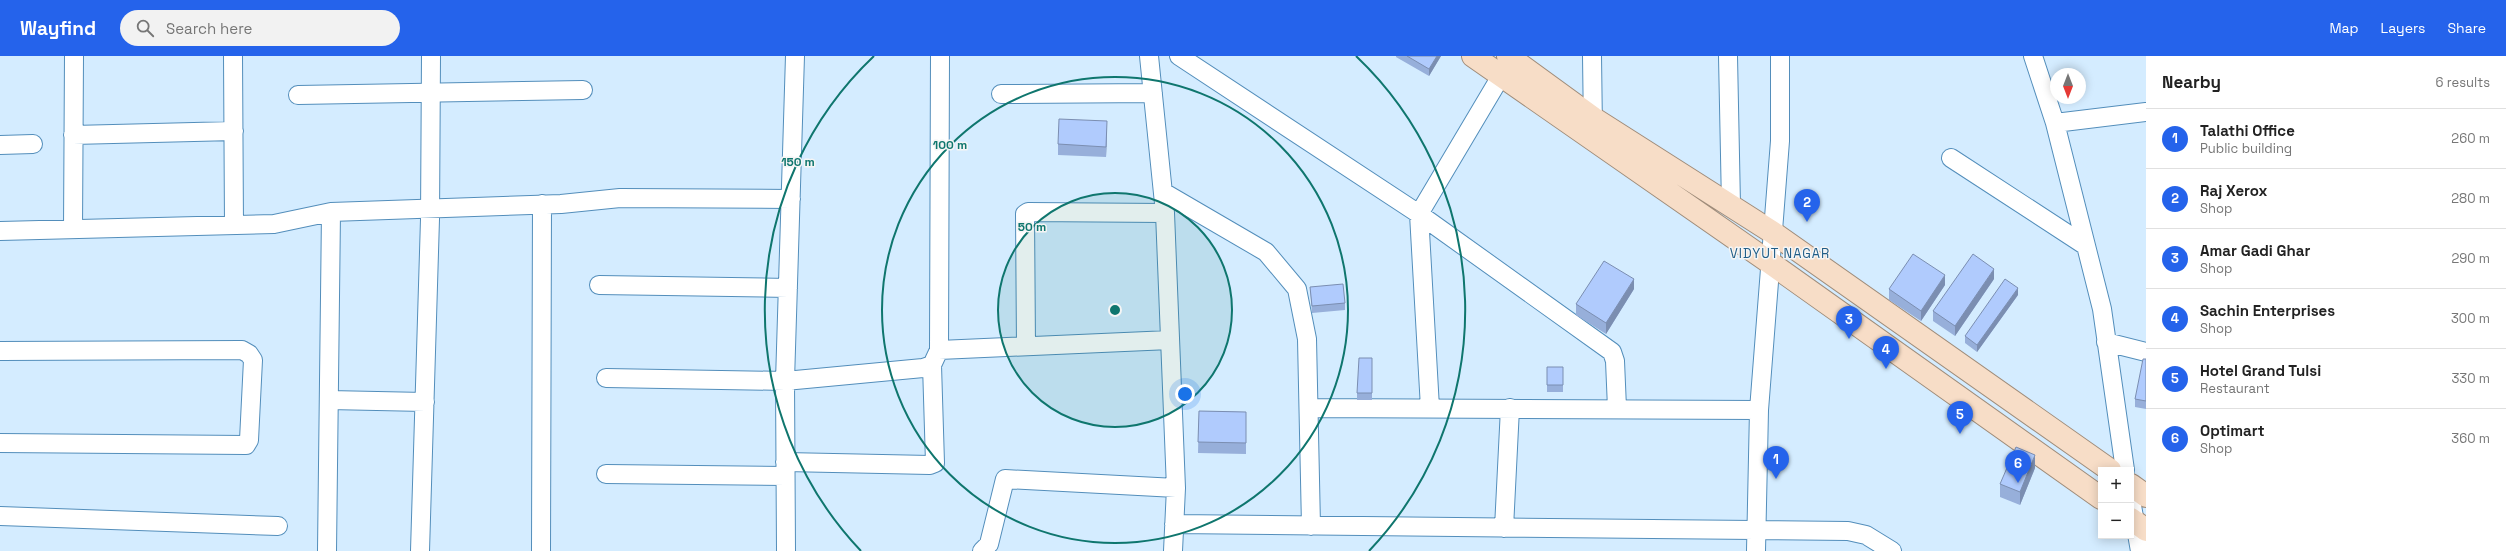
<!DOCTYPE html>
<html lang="en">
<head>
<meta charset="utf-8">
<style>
  :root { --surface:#fff; --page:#f2f2f2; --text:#222; --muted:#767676; --line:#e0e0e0; --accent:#2563eb }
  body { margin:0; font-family:"Space Grotesk",sans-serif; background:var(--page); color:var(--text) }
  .controls { position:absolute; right:12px; bottom:12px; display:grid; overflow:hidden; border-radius:0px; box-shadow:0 2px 10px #0003 }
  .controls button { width:36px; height:36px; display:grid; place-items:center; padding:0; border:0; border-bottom:1px solid var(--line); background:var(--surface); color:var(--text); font:20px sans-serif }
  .compass { position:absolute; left:2050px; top:12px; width:36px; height:36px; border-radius:50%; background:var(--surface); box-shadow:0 2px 10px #0003; rotate:180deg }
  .you { position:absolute; left:1185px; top:338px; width:14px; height:14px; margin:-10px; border:3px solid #fff; border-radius:50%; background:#1a73e8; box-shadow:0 0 0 6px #1a73e833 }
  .badge { display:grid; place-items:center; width:26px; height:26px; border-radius:50%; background:var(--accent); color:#fff; font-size:13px; font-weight:700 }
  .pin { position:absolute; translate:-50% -33px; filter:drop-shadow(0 1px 2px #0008) }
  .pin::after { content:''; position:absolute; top:21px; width:14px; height:12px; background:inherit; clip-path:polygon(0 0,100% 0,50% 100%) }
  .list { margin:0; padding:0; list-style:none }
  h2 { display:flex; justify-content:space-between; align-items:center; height:52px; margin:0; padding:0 16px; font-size:17px }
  h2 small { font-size:13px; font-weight:400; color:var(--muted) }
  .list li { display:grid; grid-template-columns:26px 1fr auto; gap:12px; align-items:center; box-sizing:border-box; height:60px; padding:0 16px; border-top:1px solid var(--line) }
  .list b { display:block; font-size:15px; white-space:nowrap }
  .list p { margin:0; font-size:13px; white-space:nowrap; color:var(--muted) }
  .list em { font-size:13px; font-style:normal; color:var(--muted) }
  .icon { flex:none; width:22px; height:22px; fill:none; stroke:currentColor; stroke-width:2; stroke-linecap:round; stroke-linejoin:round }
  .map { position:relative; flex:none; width:2146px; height:495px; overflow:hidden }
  header { display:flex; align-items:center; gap:24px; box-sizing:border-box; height:56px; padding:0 20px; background:var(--accent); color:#fff }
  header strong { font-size:19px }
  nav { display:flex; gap:22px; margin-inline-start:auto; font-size:14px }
  .search { width:280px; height:36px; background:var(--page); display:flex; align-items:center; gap:10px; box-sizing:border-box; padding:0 14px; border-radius:22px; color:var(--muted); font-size:15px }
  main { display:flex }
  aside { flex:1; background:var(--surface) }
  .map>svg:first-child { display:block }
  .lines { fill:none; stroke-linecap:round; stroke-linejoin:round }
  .minor-casing { stroke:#538ebb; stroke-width:20 }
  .major-casing { stroke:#9f8c7a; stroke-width:24 }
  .minor { stroke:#fff; stroke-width:18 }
  .major { stroke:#f7ddc7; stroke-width:22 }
  .wall { fill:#97afda }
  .shaded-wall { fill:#7b8eb1 }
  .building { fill:#b0cbfd; stroke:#7b8eb1 }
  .ring { fill:none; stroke:#0f766e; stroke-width:2 }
  .labels { text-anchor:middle; stroke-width:3; stroke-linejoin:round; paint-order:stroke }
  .neighbourhood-label { font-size:13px; letter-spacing:1px; fill:#205d87; stroke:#f5f5f5 }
  .centre { fill:#0f766e; stroke:#f5f5f5; stroke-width:2 }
  .ring-label { font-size:12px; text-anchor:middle; font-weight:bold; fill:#0f766e; stroke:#f5f5f5; stroke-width:3; stroke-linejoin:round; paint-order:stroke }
</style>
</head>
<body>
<header>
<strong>Wayfind</strong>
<div class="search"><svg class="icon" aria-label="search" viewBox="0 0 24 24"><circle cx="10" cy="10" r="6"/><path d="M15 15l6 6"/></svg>Search here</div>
<nav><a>Map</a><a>Layers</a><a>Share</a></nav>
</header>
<main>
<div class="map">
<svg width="2146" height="495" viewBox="0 0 2146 495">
  <rect width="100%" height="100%" fill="#d4ecff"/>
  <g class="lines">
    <defs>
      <path id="minor" d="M233 0 234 169
        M1149 0 1165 157 1176 432 1173 495
        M1179 0 1419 158 1612 296 1615 305 1617 352
        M1592 0 1593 73
        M1728 0 1731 149
        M2033 0 2055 67 2102 253 2125 414
        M1001 38 1153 37
        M298 39 583 34
        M2055 67 2146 56
        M73 79 234 75
        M0 89 33 88
        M1951 102 2086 190
        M1163 136 1266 196 1297 233 1307 283 1311 470
        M73 173 74 0
        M0 175 274 168 331 156 561 148 620 142 791 143
        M599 229 788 232
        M2106 286 2146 296
        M1026 290 1025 158 1028 156 1165 157
        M939 294 1170 284
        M0 295 242 294 249 298 253 304 249 384 246 389 0 387
        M606 322 785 325 923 312 932 309 939 294 940 0
        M329 344 425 346
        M1310 352 1759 354
        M1430 352 1419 158 1501 20
        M785 406 930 409 935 407 932 309
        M606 418 785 420
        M2131 444 2140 495
        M0 460 278 470
        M1174 468 1848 475 1866 479 1892 495
        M1504 472 1510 352
        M327 495 331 156
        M420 495 430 163 431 0
        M541 495 542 148
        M786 495 785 325 795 0
        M982 495 989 488 1005 423 1176 432
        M1756 495 1759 354 1780 85V0"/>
      <path id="major" d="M1473 0 1769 206 2101 442
        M1508 0 1593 62 1772 176 2110 414
        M2131 429 2146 440
        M2131 463 2146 474"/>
    </defs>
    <use href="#minor" class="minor-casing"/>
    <use href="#major" class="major-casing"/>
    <use href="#minor" class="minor"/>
    <use href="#major" class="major"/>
  </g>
  <path class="wall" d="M1396 0H1441L1429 20 1396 1Z
    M1107 76 1106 101 1058 99V88Z
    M1994 223 1955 280 1933 265V255Z
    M1945 229 1921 265 1889 244V233Z
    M1310 231 1345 247V254L1312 257Z
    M1634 233 1606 278 1576 259V248Z
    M2018 239 1977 296 1965 287V280Z
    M1372 302V344H1357V337Z
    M2146 303V353L2135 351V343Z
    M1547 311H1563V336H1547Z
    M1199 355 1246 356V398L1198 397Z
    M2035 412 2020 449 2000 441V428Z"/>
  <path class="shaded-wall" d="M1437 0H1441L1429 20V13Z
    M1107 65V76L1106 101V91Z
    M1994 213V223L1955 280V270Z
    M1945 219V229L1921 265V255Z
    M1634 223V233L1606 278V267Z
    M2018 232V239L1977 296V289Z
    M2035 399V412L2020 449V436Z"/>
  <path class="building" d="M1407 0H1437L1429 13Z
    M1059 63 1107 65 1106 91 1058 88Z
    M1913 198 1945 219 1921 255 1889 233Z
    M1973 198 1994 213 1955 270 1933 255Z
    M1604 205 1634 223 1606 267 1576 248Z
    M2005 223 2018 232 1977 289 1965 280Z
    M1343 228 1345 247 1312 250 1310 231Z
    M1359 302H1372V337H1357Z
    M2143 303H2146V345L2135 343Z
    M1547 311H1563V329H1547Z
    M1199 355 1246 356V387L1198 386Z
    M2016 391 2035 399 2020 436 2000 428Z"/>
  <circle cx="1115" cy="254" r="117" fill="#0f766e" fill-opacity=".12"/>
  <g class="ring">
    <circle cx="1115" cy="254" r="117"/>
    <circle cx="1115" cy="254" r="233"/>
    <path d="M861 495A350 350 0 0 1 874 0M1356 0A350 350 0 0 1 1369 495"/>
  </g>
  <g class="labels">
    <g class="neighbourhood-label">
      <text x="1780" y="202">VIDYUT NAGAR</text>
    </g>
  </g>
  <circle cx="1115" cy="254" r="6" class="centre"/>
  <g class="ring-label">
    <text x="950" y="93">100 m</text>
    <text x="798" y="110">150 m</text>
    <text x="1032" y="175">50 m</text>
  </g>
</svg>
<div class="controls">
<button>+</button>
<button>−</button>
</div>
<svg class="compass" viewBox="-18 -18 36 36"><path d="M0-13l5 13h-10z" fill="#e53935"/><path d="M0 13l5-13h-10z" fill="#767676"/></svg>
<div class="you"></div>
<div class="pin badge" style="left:1776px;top:423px">1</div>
<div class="pin badge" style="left:1807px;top:166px">2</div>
<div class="pin badge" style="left:1849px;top:283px">3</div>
<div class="pin badge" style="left:1886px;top:313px">4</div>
<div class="pin badge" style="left:1960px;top:378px">5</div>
<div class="pin badge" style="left:2018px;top:427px">6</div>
</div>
<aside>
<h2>Nearby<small>6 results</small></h2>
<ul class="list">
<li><span class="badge">1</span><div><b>Talathi Office</b><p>Public building</p></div><em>260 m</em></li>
<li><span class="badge">2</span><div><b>Raj Xerox</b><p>Shop</p></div><em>280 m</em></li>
<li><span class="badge">3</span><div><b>Amar Gadi Ghar</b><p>Shop</p></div><em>290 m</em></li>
<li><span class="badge">4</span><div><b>Sachin Enterprises</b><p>Shop</p></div><em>300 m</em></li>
<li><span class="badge">5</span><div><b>Hotel Grand Tulsi</b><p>Restaurant</p></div><em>330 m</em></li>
<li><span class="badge">6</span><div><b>Optimart</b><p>Shop</p></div><em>360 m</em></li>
</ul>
</aside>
</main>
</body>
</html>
